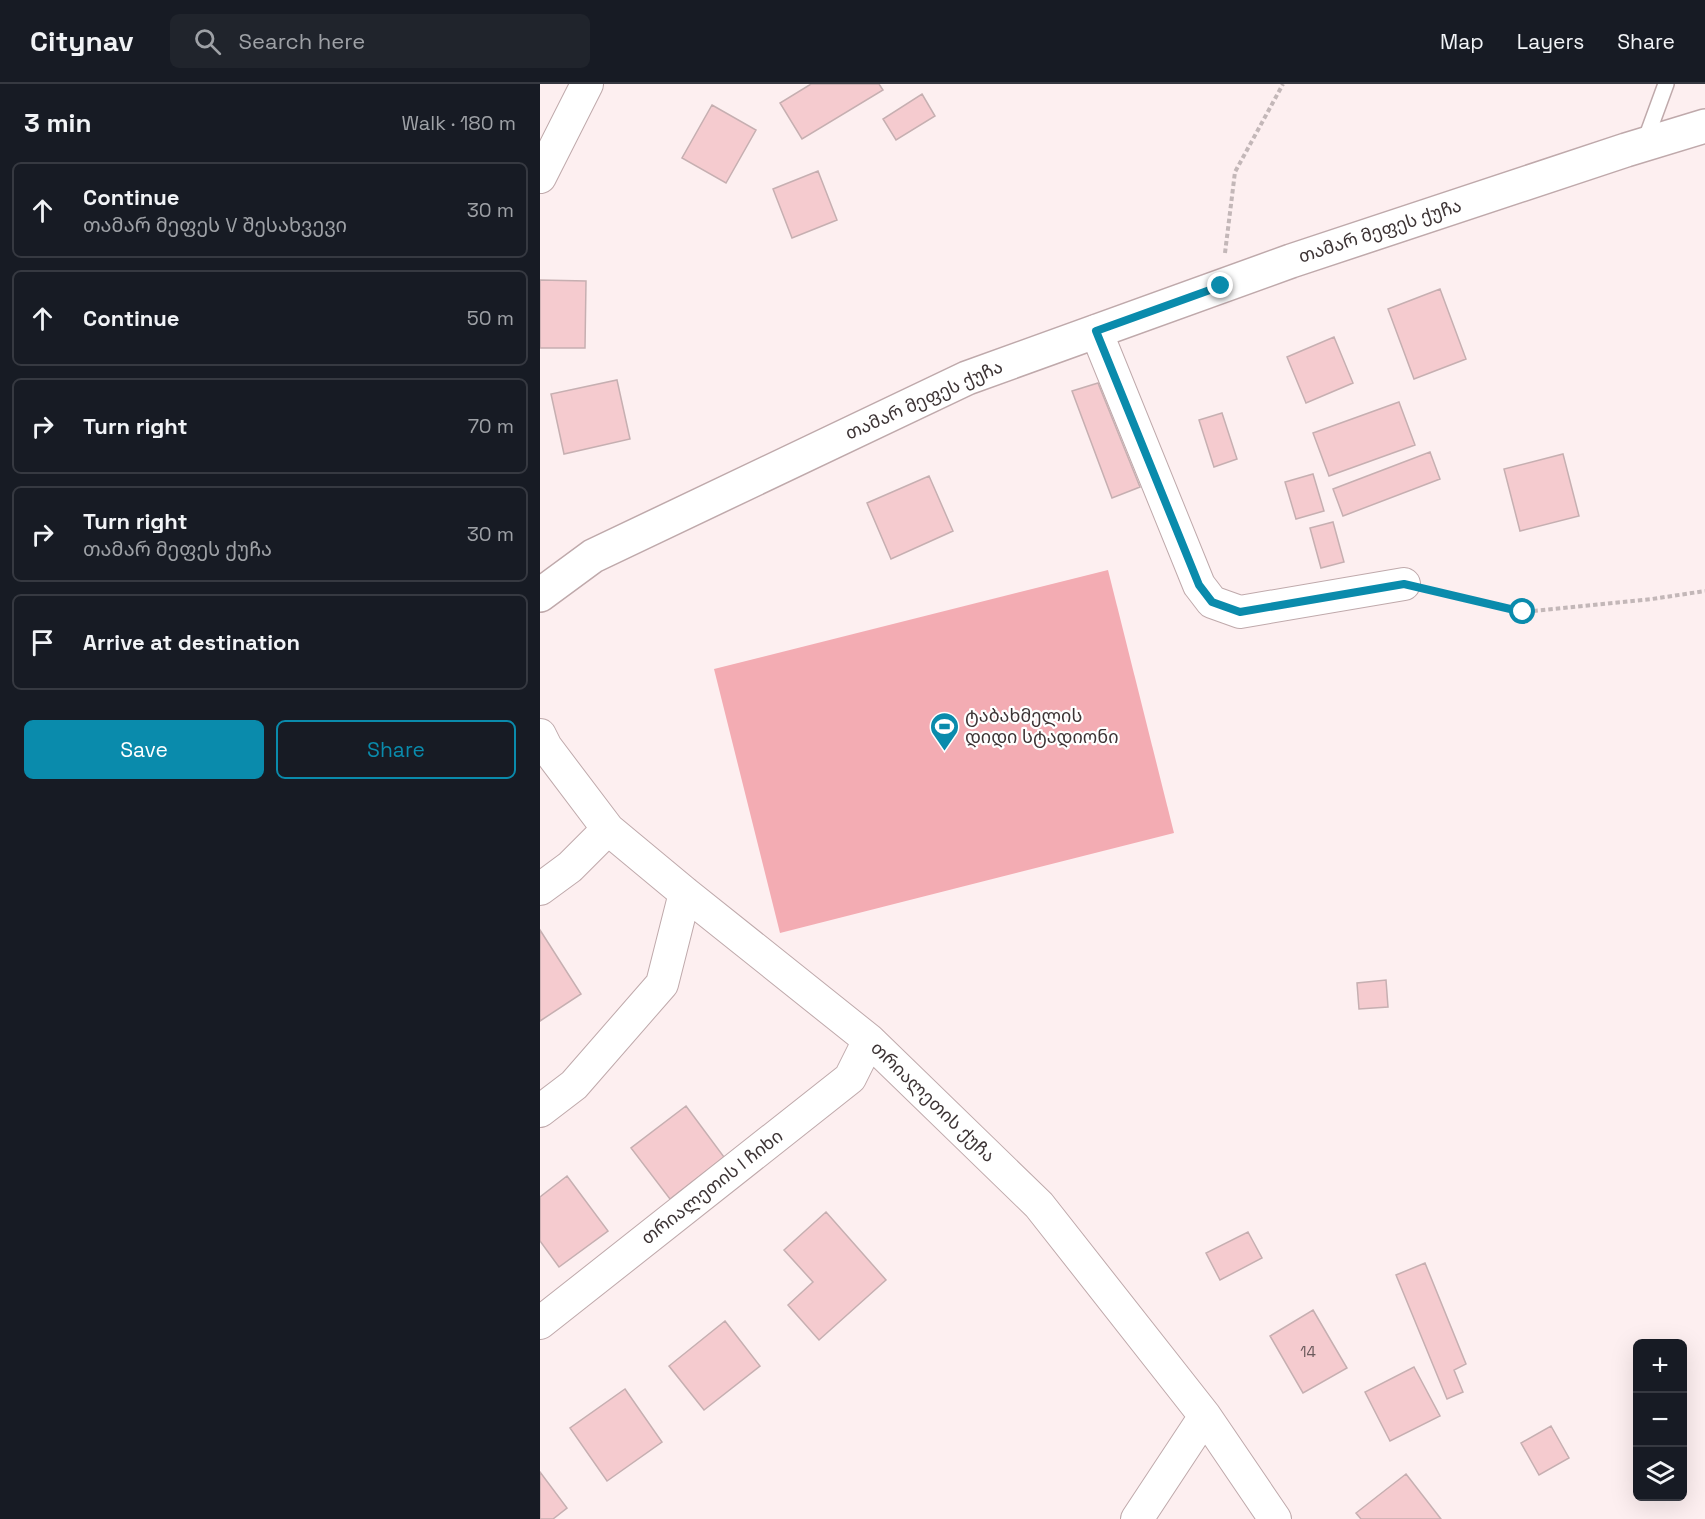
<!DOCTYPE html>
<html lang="en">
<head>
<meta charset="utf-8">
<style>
  :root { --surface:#171b24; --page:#20242c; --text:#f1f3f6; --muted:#9ea1a6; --line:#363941; --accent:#0a8bac }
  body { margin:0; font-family:"Space Grotesk","Noto Sans Georgian",sans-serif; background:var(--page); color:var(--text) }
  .controls { position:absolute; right:18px; bottom:18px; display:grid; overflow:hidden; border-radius:9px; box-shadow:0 6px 24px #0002 }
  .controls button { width:54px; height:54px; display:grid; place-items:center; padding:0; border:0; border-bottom:2px solid var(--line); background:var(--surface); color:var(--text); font:30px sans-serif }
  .stop { position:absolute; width:18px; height:18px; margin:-14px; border:4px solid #0a8bac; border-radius:50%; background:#fff }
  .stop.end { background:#0a8bac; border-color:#fff; box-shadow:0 2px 6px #0008 }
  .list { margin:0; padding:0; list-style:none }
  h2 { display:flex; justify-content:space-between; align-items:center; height:78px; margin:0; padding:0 24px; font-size:26px }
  h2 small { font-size:20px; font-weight:400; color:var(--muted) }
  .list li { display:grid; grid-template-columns:39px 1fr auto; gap:18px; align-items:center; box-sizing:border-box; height:96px; margin:0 12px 12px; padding:0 12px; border:2px solid var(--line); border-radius:9px }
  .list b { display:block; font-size:22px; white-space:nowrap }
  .list p { margin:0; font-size:20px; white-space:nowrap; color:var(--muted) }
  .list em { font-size:20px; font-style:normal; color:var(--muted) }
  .actions { display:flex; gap:12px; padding:18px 24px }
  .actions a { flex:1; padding:14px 0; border:2px solid var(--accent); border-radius:9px; text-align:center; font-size:21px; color:var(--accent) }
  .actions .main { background:var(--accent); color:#fff }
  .icon { flex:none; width:33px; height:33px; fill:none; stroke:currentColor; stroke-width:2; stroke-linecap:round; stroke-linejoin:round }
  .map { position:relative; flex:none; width:1165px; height:1435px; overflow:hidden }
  header { display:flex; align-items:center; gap:36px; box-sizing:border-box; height:84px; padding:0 30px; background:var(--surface); border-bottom:2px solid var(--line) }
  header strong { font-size:28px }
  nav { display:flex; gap:33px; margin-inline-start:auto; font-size:21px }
  .search { width:420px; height:54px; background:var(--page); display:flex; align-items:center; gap:15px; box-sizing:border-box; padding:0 21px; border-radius:9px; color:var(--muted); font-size:22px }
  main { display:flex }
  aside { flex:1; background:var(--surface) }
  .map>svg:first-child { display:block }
  .green { fill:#f3acb3 }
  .building { fill:#f5cbcf; stroke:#c6afb1; stroke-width:1.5 }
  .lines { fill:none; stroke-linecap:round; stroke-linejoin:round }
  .service-casing { stroke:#bfa9ab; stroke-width:18 }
  .minor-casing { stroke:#bfa9ab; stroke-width:34 }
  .tertiary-casing { stroke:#bfa9ab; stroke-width:36 }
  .path { stroke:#c3b7b8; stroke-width:4; stroke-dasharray:4.5 3; stroke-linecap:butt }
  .service { stroke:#fff; stroke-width:15 }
  .minor { stroke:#fff; stroke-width:32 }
  .tertiary { stroke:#fff; stroke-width:33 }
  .route { stroke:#0a8bac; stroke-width:8 }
  .labels { text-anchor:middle; stroke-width:4.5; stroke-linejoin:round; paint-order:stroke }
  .number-label { font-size:15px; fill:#6b5a5c }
  .street-label { font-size:18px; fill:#3d3435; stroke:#fff }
  .poi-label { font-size:18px; fill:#3d3435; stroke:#fff; text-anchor:start }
</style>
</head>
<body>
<header>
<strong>Citynav</strong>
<div class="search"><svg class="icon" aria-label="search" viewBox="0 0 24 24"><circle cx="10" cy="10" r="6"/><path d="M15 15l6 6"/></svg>Search here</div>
<nav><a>Map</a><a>Layers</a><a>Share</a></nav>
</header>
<main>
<aside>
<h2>3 min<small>Walk · 180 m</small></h2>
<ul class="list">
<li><svg class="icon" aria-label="ahead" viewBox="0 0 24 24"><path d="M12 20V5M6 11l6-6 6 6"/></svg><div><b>Continue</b><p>თამარ მეფეს V შესახვევი</p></div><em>30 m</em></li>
<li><svg class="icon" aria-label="ahead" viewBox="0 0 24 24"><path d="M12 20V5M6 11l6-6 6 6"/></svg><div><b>Continue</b></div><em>50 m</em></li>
<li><svg class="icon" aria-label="right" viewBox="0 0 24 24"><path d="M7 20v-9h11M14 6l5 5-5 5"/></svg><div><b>Turn right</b></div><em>70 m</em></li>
<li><svg class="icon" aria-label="right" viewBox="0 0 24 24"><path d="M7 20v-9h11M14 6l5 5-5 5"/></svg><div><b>Turn right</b><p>თამარ მეფეს ქუჩა</p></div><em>30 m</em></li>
<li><svg class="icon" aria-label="arrive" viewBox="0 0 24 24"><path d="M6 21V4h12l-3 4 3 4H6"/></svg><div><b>Arrive at destination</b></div></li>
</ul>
<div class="actions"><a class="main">Save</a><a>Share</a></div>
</aside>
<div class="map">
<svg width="1165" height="1435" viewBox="0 0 1165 1435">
  <rect width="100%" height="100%" fill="#fdeff0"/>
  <path class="green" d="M568 486 634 749 240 849 174 585Z"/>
  <path class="building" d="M271 0H339L343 6 262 55 240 19Z
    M382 10 395 32 356 56 343 35Z
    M172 21 216 46 186 99 142 74Z
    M278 87 297 136 252 154 233 105Z
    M0 196 46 197 45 264H0Z
    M900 205 926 275 874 295 848 225Z
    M794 253 813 299 766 319 747 273Z
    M77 296 90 355 24 370 11 310Z
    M558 299 600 403 572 414 532 307Z
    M859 318 875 361 789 392 773 349Z
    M682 329 697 375 674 383 659 336Z
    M890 368 900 395 803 432 793 405Z
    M1023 370 1039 432 980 447 964 385Z
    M773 390 784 427 756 435 745 398Z
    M389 392 413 447 351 475 327 419Z
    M793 438 804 478 781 484 770 444Z
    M0 846 41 910 0 937Z
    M846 896 848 923 819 925 817 899Z
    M146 1022 184 1073 130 1115 91 1064Z
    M27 1092 68 1147 19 1183 0 1157V1113Z
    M286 1128 346 1196 279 1256 248 1221 273 1198 244 1166Z
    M708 1148 722 1174 680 1196 666 1169Z
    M885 1179 926 1280 914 1286 923 1308 907 1315 856 1191Z
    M773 1226 807 1284 763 1309 730 1252Z
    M185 1237 220 1282 164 1326 129 1282Z
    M874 1283 900 1332 850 1357 825 1308Z
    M85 1305 122 1358 67 1397 30 1344Z
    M1011 1342 1029 1374 999 1391 981 1359Z
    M0 1388 27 1424 13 1435H0Z
    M866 1390 901 1435H821L816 1429Z"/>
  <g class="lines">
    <defs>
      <path id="service" d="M1104 60 1126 0"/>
      <path id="minor" d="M0 93 47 0
        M556 247 659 501 672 518 700 528 864 500
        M0 651 6 663 68 745 145 809 329 956 499 1121 665 1332 735 1435
        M0 805 30 783 68 745
        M0 1027 34 1001 122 900 145 809
        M0 1239 310 994 329 956
        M597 1435 665 1332"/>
      <path id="tertiary" d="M0 511 53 472 427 294 751 177 1086 66 1165 42"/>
    </defs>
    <use href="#service" class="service-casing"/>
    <use href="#minor" class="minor-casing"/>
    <use href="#tertiary" class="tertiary-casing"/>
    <path class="path" d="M685 169 695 88 743 0
      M891 506 983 528 1112 515 1165 507"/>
    <use href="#service" class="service"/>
    <use href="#minor" class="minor"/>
    <use href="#tertiary" class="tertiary"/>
  </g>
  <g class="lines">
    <path class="route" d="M681 202 556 247 659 501 672 518 700 528 864 500 983 528"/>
  </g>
  <defs>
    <symbol id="stadium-pin" viewBox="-11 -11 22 30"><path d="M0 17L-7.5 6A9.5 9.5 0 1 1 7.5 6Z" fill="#0a8bac" stroke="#fff"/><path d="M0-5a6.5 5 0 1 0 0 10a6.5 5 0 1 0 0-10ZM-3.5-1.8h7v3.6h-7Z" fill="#fff"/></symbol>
  </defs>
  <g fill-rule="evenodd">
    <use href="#stadium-pin" x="388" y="626" width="33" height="45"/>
  </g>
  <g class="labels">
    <g class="number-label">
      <text x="768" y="1273">14</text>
    </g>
    <g class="street-label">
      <text transform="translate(840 147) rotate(-18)" y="6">თამარ მეფეს ქუჩა</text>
      <text transform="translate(384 316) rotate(-24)" y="6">თამარ მეფეს ქუჩა</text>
      <text transform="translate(393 1018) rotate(44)" y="6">თრიალეთის ქუჩა</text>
      <text transform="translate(172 1103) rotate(-38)" y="6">თრიალეთის I ჩიხი</text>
    </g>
    <g class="poi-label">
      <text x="425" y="638">ტაბახმელის<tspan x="425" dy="21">დიდი სტადიონი</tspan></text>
    </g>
  </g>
</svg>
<div class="controls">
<button>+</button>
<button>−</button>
<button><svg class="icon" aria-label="layers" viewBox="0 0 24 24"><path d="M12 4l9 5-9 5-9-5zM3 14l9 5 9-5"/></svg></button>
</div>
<div class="stop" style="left:983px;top:528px"></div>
<div class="stop end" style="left:681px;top:202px"></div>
</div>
</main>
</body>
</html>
